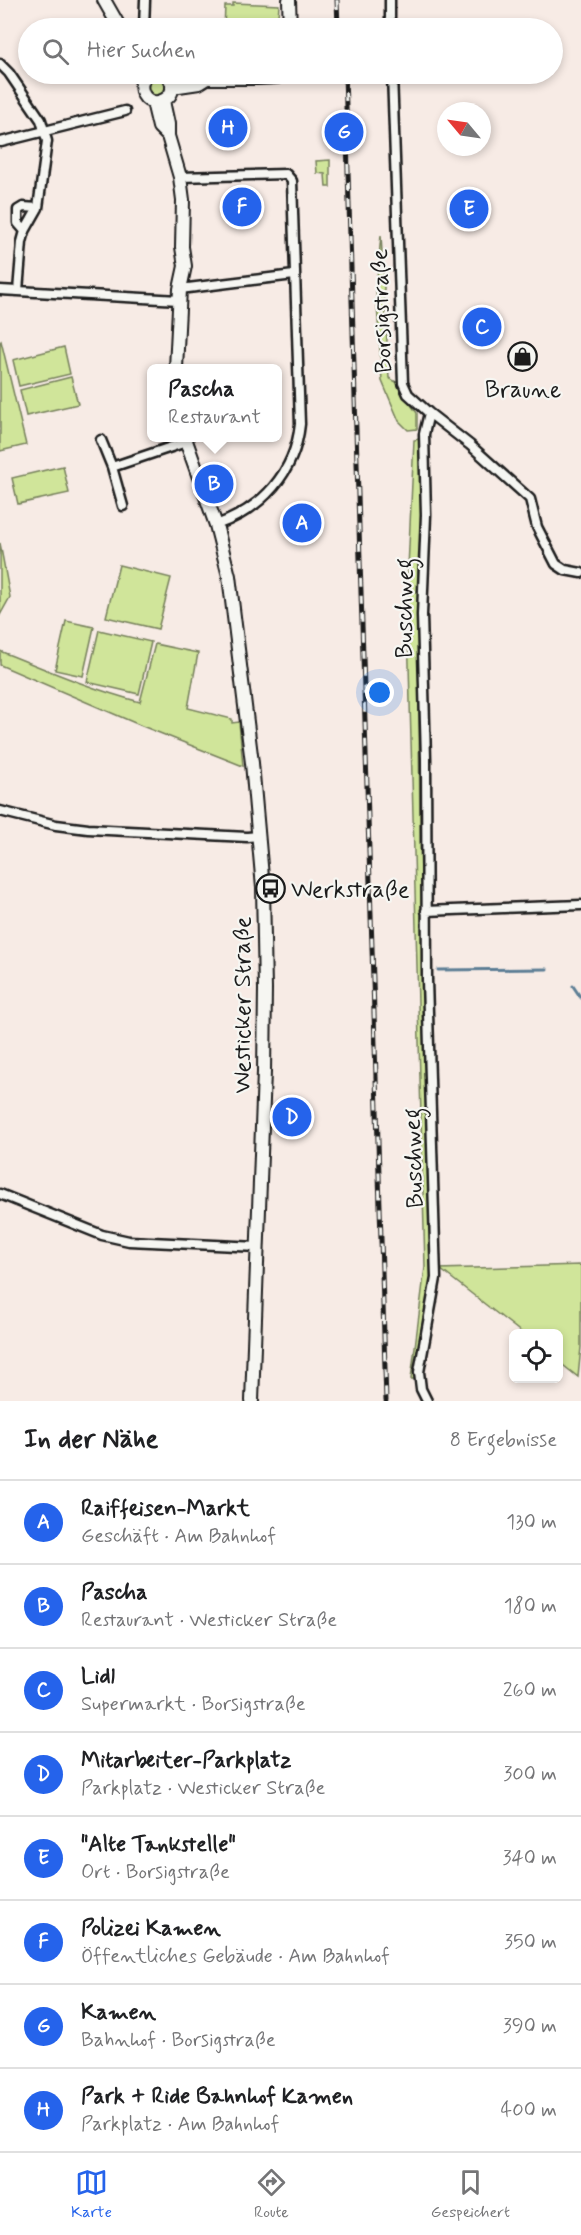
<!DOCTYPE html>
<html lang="de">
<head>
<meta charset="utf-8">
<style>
  :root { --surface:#fff; --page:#f2f2f2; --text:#202124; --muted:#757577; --line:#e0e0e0; --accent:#2563eb }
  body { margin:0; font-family:Mynerve,sans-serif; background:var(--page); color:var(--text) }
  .controls { position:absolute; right:18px; bottom:18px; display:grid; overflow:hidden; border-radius:9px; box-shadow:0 3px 9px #0003 }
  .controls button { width:54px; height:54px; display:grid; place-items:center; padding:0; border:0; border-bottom:2px solid var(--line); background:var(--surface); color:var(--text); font:30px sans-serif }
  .compass { position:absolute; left:437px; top:102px; width:54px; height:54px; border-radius:50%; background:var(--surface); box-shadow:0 3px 9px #0003; rotate:299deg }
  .you { position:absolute; left:380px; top:693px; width:21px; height:21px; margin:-15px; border:4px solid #fff; border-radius:50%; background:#1a73e8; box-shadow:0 0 0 9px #1a73e833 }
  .badge { display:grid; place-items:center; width:39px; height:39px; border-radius:50%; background:var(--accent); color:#fff; font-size:20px; font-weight:700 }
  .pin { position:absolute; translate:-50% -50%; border:3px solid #fff; box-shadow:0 2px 6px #0006 }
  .popup { position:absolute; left:147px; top:364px; width:135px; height:78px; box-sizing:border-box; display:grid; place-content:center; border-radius:9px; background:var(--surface); filter:drop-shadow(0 2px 4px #0005); font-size:20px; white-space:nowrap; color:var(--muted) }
  .popup b { font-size:22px; color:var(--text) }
  .popup::after { content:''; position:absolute; left:50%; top:100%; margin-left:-12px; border:12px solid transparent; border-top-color:var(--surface) }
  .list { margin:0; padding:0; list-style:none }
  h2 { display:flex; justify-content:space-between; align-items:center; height:78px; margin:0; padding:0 24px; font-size:26px }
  h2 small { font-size:20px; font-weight:400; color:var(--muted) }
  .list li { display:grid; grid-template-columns:39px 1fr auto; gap:18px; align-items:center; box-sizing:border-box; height:84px; padding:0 24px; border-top:2px solid var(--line) }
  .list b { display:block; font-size:22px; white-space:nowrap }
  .list p { margin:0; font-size:20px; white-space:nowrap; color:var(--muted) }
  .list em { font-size:20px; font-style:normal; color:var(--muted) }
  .icon { flex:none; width:33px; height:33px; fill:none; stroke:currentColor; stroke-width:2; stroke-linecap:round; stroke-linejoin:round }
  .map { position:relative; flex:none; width:581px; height:1401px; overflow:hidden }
  .search { position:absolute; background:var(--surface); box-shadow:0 3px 9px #0003; left:18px; right:18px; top:18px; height:66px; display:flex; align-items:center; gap:15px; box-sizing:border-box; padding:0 21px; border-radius:33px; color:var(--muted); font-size:22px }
  .sheet { height:750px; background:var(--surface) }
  nav { display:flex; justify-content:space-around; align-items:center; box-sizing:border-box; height:84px; border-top:2px solid var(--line); background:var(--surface); font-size:16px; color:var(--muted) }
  nav a { display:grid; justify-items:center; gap:3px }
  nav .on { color:var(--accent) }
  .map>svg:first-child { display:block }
  .green { fill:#d0e59a; stroke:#76805b; stroke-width:1.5 }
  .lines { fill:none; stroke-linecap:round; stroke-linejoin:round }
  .stream { stroke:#5d7e95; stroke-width:3 }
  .street-casing { stroke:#1c1c1c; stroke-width:13 }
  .secondary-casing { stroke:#1c1c1c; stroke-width:16 }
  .street { stroke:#f6f6f2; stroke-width:8 }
  .secondary { stroke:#f6f6f2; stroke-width:12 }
  .rail-casing { stroke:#1c1c1c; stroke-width:5 }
  .rail { stroke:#f6f6f2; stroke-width:3; stroke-dasharray:9; stroke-linecap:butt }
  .labels { text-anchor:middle; stroke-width:4.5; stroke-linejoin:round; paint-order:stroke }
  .street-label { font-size:24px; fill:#1c1c1c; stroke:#f6f6f2 }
  .poi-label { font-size:24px; fill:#1c1c1c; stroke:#f6f6f2 }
</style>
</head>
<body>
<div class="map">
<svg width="581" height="1401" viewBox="0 0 581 1401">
  <rect width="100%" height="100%" fill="#f7ebe5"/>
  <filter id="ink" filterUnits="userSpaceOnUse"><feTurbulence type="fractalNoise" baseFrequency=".0167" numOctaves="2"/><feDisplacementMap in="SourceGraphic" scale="12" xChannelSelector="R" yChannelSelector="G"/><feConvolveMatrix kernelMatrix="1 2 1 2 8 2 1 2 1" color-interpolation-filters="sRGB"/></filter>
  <g filter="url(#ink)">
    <path class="green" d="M233 3 279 5 277 28H224L225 6H233Z
      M148 87a9 9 0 1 1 18 0a9 9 0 1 1-18 0Z
      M330 160V187H326L325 174 317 173 316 161Z
      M381 235 389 378 398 383 400 390 417 413V429L408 430 399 421 382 381 376 289Z
      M1 341 26 445 0 451V342Z
      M64 347 70 374 19 386 13 360Z
      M71 377 78 404 26 416 20 390Z
      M419 439 422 518 418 572 420 842 433 1269 416 1379H411L425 1267 407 589 414 440Z
      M63 466 69 493 18 504 12 478Z
      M0 543 10 597 0 615Z
      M119 565 171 578 158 629 106 617Z
      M66 621 94 627 83 676 55 670Z
      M99 630 151 642 139 694 87 682Z
      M155 644 198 653 188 708 232 719V723L239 722 243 766 142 726 0 665V651C47 670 91 689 140 702Z
      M581 1265V1347L578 1377 559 1362 558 1334 522 1333 440 1269Z"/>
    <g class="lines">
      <path class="stream" d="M438 970 547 969
        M573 986 581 998"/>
      <defs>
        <path id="street" d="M390 0V28
          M144 28 145 0
          M0 64 9 73 41 120 47 141 38 208 25 231 22 242 18 291
          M392 74 403 383 408 394 429 413 470 445 530 499 537 527 556 564 565 570 581 573
          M1 142 125 111
          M180 177 286 174 292 181 300 424C295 473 262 509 216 525
          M25 231 18 223V210L23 207 38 208
          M180 289 294 275
          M0 290 179 300
          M101 440 112 467 186 442
          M112 467 123 506
          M0 811 56 825 88 829 247 837 259 836
          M426 911 581 905
          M0 1194 102 1235 129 1241 258 1247
          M427 1401 421 1389 419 1372 436 1278 427 980 426 759 422 615 426 515 424 434 429 413"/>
        <path id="secondary" d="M104 0 120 28
          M289 0 290 28
          M148 74C143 78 140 84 142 91 149 115 187 96 166 74
          M170 78 194 74 207 78H257L277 77 283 74
          M172 87 199 83 207 78
          M163 101 168 124V136L180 177 183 200 182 247 185 266 180 289 176 368
          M153 102 159 127 168 136
          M185 438 216 525 229 576 252 763 263 888 265 989 264 1072 252 1401"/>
      </defs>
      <use href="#street" class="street-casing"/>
      <use href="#secondary" class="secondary-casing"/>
      <use href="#street" class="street"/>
      <use href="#secondary" class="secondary"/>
      <defs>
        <path id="rail" d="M337 0 338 28
          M345 74 386 1401"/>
      </defs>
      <use href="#rail" class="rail-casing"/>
      <use href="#rail" class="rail"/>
    </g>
  </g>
  <defs>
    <symbol id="shop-ring" viewBox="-11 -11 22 22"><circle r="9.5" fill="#f6f6f2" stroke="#1c1c1c" stroke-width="1.5"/><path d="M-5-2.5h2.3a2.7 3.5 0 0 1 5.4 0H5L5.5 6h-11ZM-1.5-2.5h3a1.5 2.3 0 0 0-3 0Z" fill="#1c1c1c"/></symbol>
    <symbol id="bus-ring" viewBox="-11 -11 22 22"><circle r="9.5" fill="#f6f6f2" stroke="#1c1c1c" stroke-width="1.5"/><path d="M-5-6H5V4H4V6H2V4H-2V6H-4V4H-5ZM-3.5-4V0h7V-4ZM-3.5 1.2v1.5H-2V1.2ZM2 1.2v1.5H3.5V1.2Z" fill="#1c1c1c"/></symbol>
  </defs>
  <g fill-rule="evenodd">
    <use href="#shop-ring" x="506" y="340" width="33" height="33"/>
    <use href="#bus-ring" x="254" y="872" width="33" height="33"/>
  </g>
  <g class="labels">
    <g class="street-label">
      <text transform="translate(381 311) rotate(-92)" y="8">Borsigstraße</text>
      <text transform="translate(404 608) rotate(-90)" y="8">Buschweg</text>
      <text transform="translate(242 1005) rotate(-90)" y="8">Westicker Straße</text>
      <text transform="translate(413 1158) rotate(-92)" y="8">Buschweg</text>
    </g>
    <g class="poi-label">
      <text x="523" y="397">Braune</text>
      <text x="291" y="897" text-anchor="start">Werkstraße</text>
    </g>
  </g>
</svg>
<div class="controls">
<button><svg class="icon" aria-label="locate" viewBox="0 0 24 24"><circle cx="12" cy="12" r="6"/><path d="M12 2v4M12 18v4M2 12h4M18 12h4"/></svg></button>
</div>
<svg class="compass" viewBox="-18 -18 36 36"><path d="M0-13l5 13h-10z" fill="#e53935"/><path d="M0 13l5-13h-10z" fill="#757577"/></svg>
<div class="you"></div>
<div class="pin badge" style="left:302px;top:523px">A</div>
<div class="pin badge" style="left:214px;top:484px">B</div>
<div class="popup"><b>Pascha</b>Restaurant</div>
<div class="pin badge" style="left:482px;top:327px">C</div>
<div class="pin badge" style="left:292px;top:1117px">D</div>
<div class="pin badge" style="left:469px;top:209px">E</div>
<div class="pin badge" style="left:242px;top:207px">F</div>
<div class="pin badge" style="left:344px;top:132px">G</div>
<div class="pin badge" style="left:228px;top:128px">H</div>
<div class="search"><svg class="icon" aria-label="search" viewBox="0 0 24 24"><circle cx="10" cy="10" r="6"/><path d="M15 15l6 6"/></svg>Hier suchen</div>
</div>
<section class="sheet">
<h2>In der Nähe<small>8 Ergebnisse</small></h2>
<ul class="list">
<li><span class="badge">A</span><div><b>Raiffeisen-Markt</b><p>Geschäft · Am Bahnhof</p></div><em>130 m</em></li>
<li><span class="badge">B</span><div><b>Pascha</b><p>Restaurant · Westicker Straße</p></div><em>180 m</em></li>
<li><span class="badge">C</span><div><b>Lidl</b><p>Supermarkt · Borsigstraße</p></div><em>260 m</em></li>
<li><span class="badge">D</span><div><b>Mitarbeiter-Parkplatz</b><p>Parkplatz · Westicker Straße</p></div><em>300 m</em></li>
<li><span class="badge">E</span><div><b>&quot;Alte Tankstelle&quot;</b><p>Ort · Borsigstraße</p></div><em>340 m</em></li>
<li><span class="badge">F</span><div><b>Polizei Kamen</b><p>Öffentliches Gebäude · Am Bahnhof</p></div><em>350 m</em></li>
<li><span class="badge">G</span><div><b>Kamen</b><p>Bahnhof · Borsigstraße</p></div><em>390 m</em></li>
<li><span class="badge">H</span><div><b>Park + Ride Bahnhof Kamen</b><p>Parkplatz · Am Bahnhof</p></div><em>400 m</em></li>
</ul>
</section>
<nav>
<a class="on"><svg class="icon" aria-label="map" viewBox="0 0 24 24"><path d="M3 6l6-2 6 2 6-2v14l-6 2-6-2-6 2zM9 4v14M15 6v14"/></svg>Karte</a>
<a><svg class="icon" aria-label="directions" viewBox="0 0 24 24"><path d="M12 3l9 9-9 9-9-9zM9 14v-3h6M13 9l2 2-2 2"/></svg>Route</a>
<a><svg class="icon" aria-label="saved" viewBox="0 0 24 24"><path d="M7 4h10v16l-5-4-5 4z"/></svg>Gespeichert</a>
</nav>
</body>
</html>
